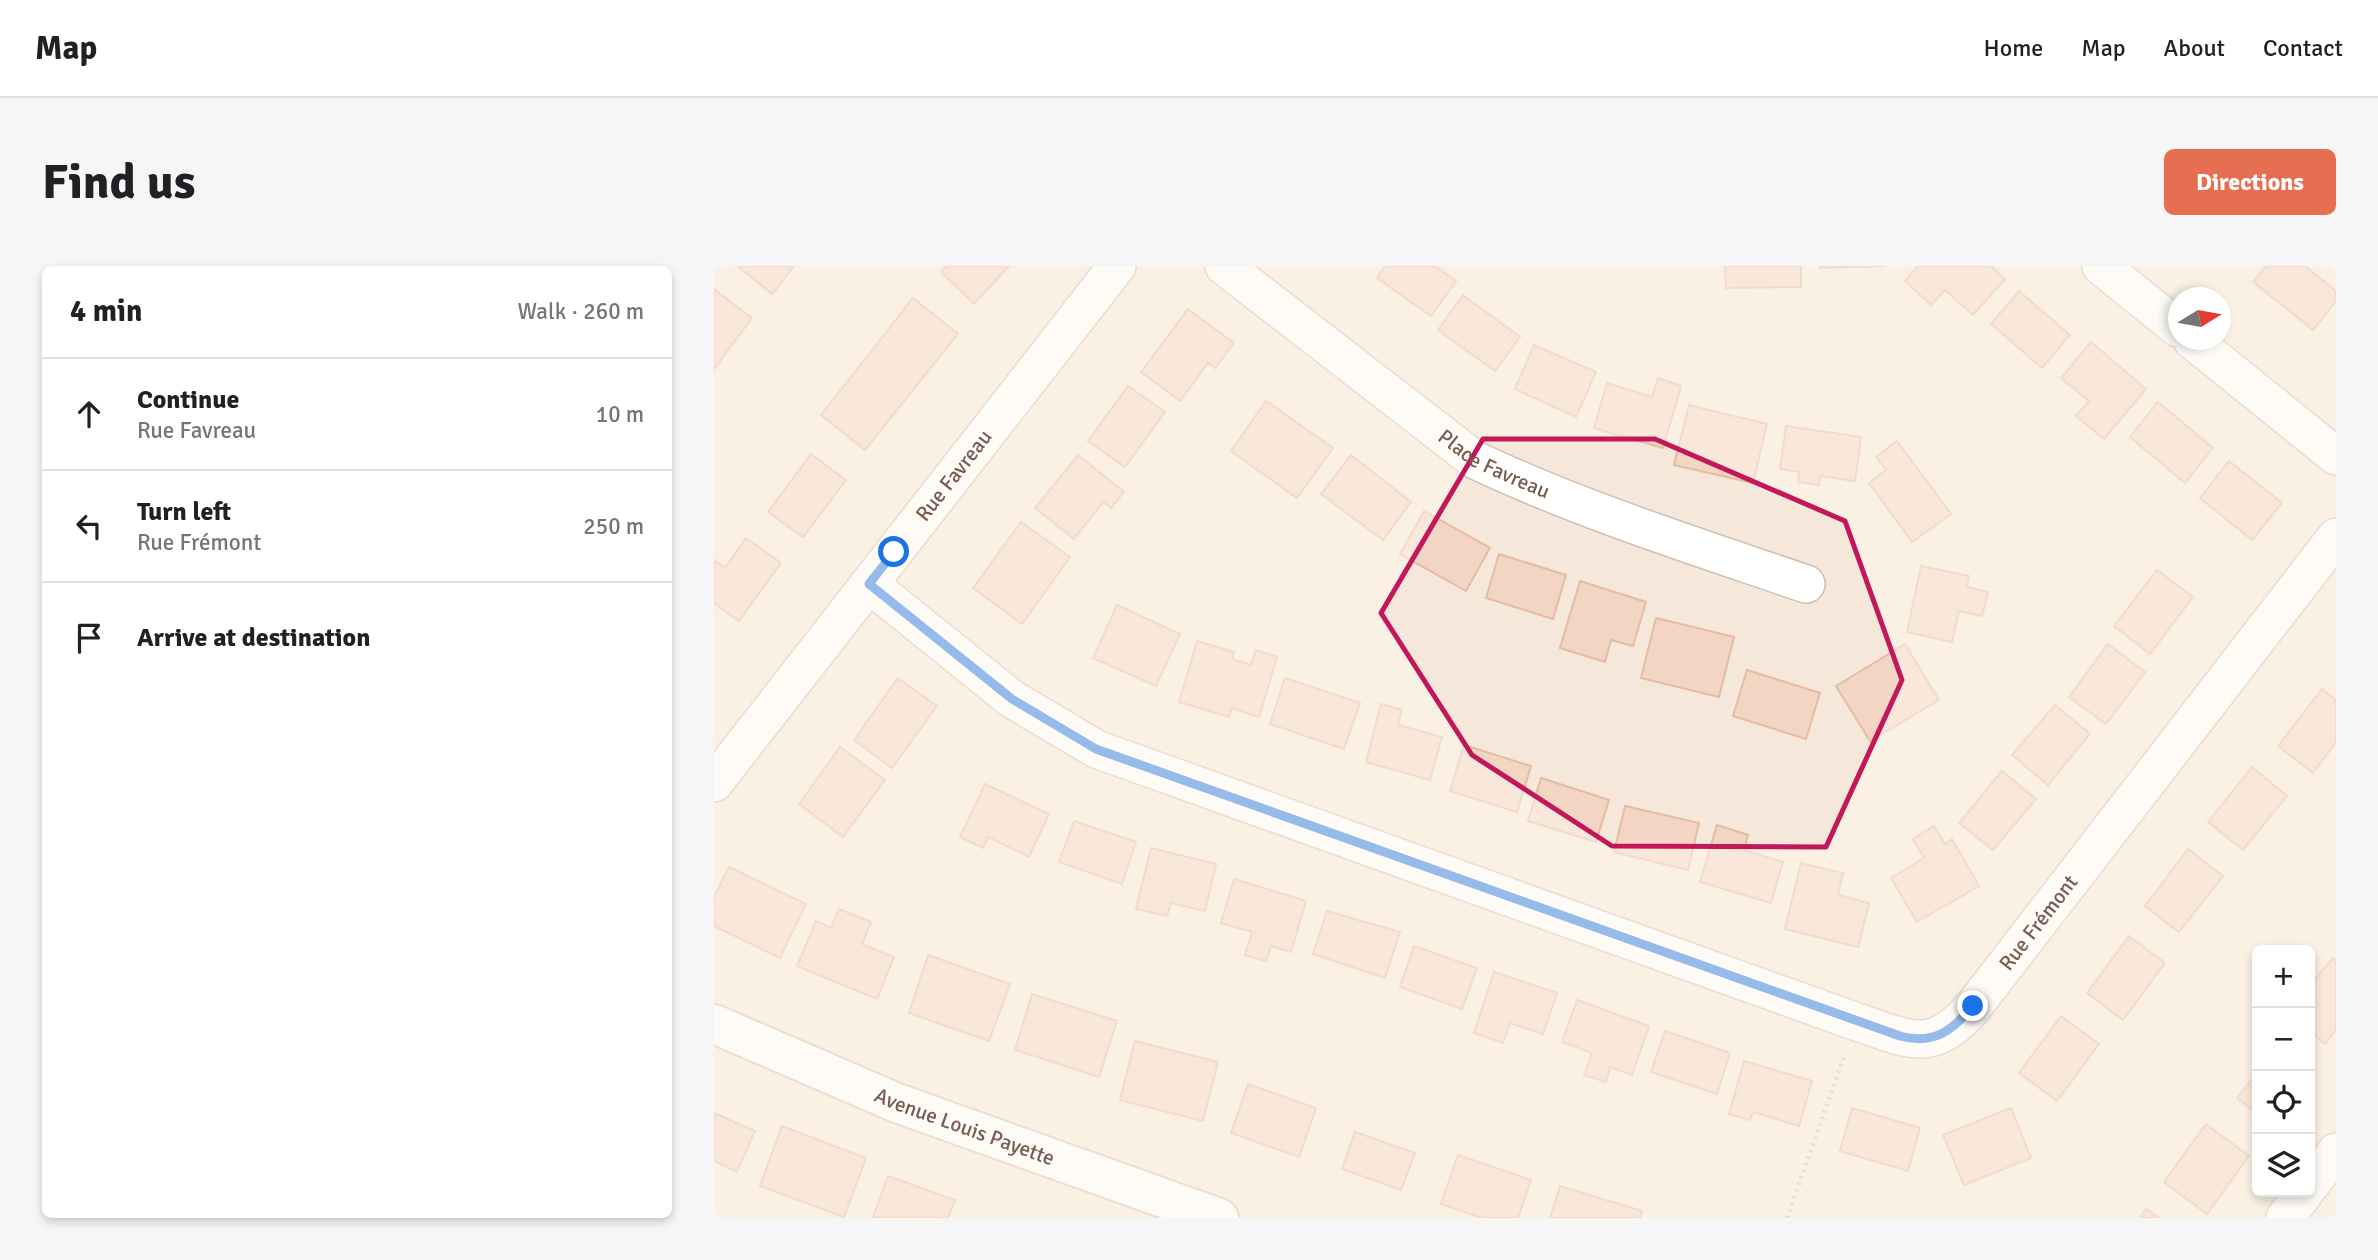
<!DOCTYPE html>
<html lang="en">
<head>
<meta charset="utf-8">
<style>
  :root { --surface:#fff; --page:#f6f6f6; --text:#202124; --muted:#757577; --line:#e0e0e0; --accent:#e76f51 }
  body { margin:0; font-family:Signika,sans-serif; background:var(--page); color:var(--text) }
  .controls { position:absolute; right:21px; bottom:21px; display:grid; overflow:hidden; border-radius:10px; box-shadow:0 4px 10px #0003 }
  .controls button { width:63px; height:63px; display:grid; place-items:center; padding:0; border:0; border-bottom:2px solid var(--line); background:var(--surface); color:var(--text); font:35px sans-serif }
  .compass { position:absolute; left:1454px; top:21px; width:63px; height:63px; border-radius:50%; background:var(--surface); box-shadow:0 4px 10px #0003; rotate:79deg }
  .stop { position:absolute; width:21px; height:21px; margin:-16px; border:5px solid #1a73e8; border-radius:50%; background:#fff }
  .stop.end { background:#1a73e8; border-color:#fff; box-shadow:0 2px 7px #0008 }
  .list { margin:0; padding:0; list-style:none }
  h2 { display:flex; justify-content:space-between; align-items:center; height:91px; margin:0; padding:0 28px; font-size:30px }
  h2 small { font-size:23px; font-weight:400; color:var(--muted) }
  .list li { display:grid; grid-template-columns:46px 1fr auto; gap:21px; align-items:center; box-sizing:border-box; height:112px; padding:0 28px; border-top:2px solid var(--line) }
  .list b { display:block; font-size:26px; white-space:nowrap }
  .list p { margin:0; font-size:23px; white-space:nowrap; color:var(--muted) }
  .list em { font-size:23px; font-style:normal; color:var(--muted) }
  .icon { flex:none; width:38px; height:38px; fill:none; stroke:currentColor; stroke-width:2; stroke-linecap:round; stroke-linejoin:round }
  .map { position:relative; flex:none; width:1622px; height:952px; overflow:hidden; border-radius:10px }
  header { display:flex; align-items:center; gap:42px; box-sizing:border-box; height:98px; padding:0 35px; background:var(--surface); border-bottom:2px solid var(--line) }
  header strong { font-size:33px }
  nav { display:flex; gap:38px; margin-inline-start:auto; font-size:24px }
  .intro { display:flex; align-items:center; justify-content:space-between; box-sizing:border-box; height:168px; padding:0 42px }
  h1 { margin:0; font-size:49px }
  .button { padding:18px 32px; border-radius:10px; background:var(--accent); color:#fff; font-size:24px; font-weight:700 }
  main { display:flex; gap:42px; padding:0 42px }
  aside { flex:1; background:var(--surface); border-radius:10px; box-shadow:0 4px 10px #0003 }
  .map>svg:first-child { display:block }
  .residential { fill:#f5e8da; fill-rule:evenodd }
  .building { fill:#f3d5c3; stroke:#e6bba3; stroke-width:2 }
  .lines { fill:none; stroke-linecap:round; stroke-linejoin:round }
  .street-casing { stroke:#d1beb0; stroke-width:40 }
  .secondary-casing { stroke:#d6c0b0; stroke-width:42 }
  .path { stroke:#d9b8a5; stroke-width:4.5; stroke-dasharray:2 5; stroke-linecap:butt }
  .street { stroke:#fff; stroke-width:37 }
  .secondary { stroke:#fff; stroke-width:38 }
  .route { stroke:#1a73e8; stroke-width:9 }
  .marked { fill:none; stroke:#c2185b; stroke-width:5; stroke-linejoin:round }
  .labels { text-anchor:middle; stroke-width:7; stroke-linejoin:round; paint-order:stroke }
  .street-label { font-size:21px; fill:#7a5c4d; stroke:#fffaf3 }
</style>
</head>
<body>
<header>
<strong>Map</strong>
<nav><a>Home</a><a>Map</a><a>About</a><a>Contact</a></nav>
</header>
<div class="intro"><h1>Find us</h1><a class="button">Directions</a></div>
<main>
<aside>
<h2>4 min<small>Walk · 260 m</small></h2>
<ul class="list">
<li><svg class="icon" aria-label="ahead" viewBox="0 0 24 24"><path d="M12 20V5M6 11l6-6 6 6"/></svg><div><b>Continue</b><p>Rue Favreau</p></div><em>10 m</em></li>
<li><svg class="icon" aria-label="left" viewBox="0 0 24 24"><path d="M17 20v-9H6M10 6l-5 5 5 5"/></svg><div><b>Turn left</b><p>Rue Frémont</p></div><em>250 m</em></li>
<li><svg class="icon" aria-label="arrive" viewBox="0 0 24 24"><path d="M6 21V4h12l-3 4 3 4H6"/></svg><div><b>Arrive at destination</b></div></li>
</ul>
</aside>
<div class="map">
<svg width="1622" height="952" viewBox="0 0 1622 952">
  <rect width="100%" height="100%" fill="#fdf6ec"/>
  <path class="residential" d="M0 0H1622V952H0ZM1464 32H1506V74H1464ZM1543 684H1596V926H1543Z"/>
  <path class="building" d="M23 0H80L58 28Z
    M233 0H295L260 38 227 6Z
    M671 0H721L742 15 717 50 663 12Z
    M1011 0H1087V21L1012 22Z
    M1106 0H1172L1106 2Z
    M1204 0H1277L1291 13 1259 49 1231 24 1217 39 1191 15Z
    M1552 0H1591L1622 25V35L1599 64 1539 16Z
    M0 23 38 52 0 103Z
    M1305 25 1356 69 1328 102 1277 58Z
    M749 29 806 71 781 105 724 64Z
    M199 32 244 68 151 184 107 149Z
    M474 43 520 77 501 102 494 97 466 135 427 106Z
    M1377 76 1432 123 1390 173 1362 150 1375 135 1347 112Z
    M820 79 882 106 862 151 801 123Z
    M944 112 967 120 949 182 880 162 893 117 938 131Z
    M414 120 451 146 411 201 374 175Z
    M552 135 619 182 583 232 517 185Z
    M1444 136 1499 182 1471 217 1416 171Z
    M975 139 1053 158 1039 217 960 199Z
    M1072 160 1147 171 1141 215 1106 210 1105 219 1084 216 1085 206 1066 203Z
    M1183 175 1237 248 1198 276 1155 217 1172 204 1162 191Z
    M97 188 132 214 89 271 54 246Z
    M364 189 410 226 397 242 389 236 360 273 321 242Z
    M637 189 697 236 669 274 607 228Z
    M1515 195 1568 237 1538 274 1486 232Z
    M710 245 776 282 752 325 686 288Z
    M307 256 356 291 308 358 259 322Z
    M32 272 67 297 25 355 0 337V294L11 302Z
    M785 288 852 309 839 353 772 332Z
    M1207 300 1255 310 1253 321 1274 326 1268 350 1245 345 1238 376 1193 366Z
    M1443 304 1479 331 1436 388 1400 360Z
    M866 315 932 336 919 380 897 374 891 396 846 382Z
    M403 339 466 368 442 420 379 392Z
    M942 352 1020 371 1005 431 927 412Z
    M483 375 520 386 518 393 537 399 542 384 563 391 545 451 517 442 515 451 465 436Z
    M1191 378 1225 434 1156 475 1122 420Z
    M1394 378 1431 406 1392 458 1355 431Z
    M1033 404 1106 427 1092 473 1019 450Z
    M184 412 223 440 178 502 140 474Z
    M571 412 646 437 630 483 556 458Z
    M1608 423 1622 434V476L1599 507 1564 480Z
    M667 438 688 444 684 459 728 471 716 514 652 496Z
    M1341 439 1376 468 1334 519 1298 489Z
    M750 479 817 500 803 546 736 525Z
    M126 481 171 514 129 571 85 538Z
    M1538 501 1573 530 1529 584 1494 556Z
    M1288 505 1322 533 1279 584 1245 557Z
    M827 512 895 534 882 576 814 555Z
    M271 518 335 548 315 591 274 571 269 582 246 571Z
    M911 540 985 557 974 604 900 586Z
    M360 555 422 576 408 618 345 596Z
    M1003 559 1034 569 1030 584 1069 596 1057 637 986 616Z
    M1220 560 1231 578 1238 573 1265 620 1203 656 1177 612 1210 592 1199 573Z
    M437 582 502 598 491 645 457 637 453 650 422 643Z
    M1474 583 1509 610 1465 666 1431 640Z
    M1087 597 1129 607 1124 629 1155 637 1144 681 1071 663Z
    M15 601 92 638 66 692 0 660V631Z
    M520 613 592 635 577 686 557 680 552 695 531 689 538 666 507 657Z
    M125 643 157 656 148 678 180 691 163 733 83 700 102 655 117 662Z
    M613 645 686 666 671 712 599 688Z
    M1415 670 1451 697 1409 754 1373 727Z
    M700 680 763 702 748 743 686 721Z
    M214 689 296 718 275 775 195 747Z
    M1619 692 1622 694V764L1611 778 1596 765V719Z
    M780 706 843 727 829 768 796 757 789 777 760 767Z
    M318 728 403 755 385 811 301 784Z
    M863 734 935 760 918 809 896 801 892 816 870 809 878 787 848 776Z
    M1347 750 1385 778 1343 835 1305 807Z
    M951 765 1016 787 1003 828 937 806Z
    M421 775 504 796 489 855 406 834Z
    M1030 795 1098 815 1085 860 1039 846 1036 854 1015 848Z
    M1543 807V848L1523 832Z
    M534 818 602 842 585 891 517 867Z
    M1138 842 1206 862 1194 905 1126 885Z
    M1297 842 1317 892 1250 919 1229 869Z
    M0 847 41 865 23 906 0 895Z
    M1492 858 1535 890 1493 948 1450 916Z
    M68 860 152 892 130 951 46 920Z
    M641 866 701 887 687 924 628 903Z
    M744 889 817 914 804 952H768L727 938Z
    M174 910 241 934 234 952 159 951Z
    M846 920 928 945 926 952H836Z
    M1432 943 1445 952H1426Z"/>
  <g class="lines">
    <defs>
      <g id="street">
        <path id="s1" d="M510 0 761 194C867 244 981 280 1092 318"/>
        <path d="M1387 0 1464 62"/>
        <path d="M1478 74 1622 190"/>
        <path id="s2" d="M155 318 298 433 382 483 1143 756C1197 774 1218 789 1260 740L1622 271"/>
        <path id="s3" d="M0 517 403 0"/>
        <path d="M1596 919 1622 886"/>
        <path d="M1571 952 1591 926"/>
      </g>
      <g id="secondary">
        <path id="s4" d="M0 758 183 837 505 952"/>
      </g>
    </defs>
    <use href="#street" class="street-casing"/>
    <use href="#secondary" class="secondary-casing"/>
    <path class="path" d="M1073 952 1131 788"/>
    <use href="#street" class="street"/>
    <use href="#secondary" class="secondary"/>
  </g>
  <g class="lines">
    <path class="route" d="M180 286 155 318 298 433 382 483 1186 770C1220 779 1238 765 1259 740"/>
  </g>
  <path d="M0 0H1622V952H0ZM769 173H941L1131 255 1188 414 1112 581 898 580 758 489 667 347Z" fill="#fdf6ec" fill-opacity=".55" fill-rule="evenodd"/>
  <path class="marked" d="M769 173H941L1131 255 1188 414 1112 581 898 580 758 489 667 347Z"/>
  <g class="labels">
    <g class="street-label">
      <text dy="7" stroke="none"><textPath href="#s1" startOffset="336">Place Favreau</textPath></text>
      <text dy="7" stroke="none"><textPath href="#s3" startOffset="390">Rue Favreau</textPath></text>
      <text dy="7" stroke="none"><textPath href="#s2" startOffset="1326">Rue Frémont</textPath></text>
      <text dy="7" stroke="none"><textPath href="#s4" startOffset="271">Avenue Louis Payette</textPath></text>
    </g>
  </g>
</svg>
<div class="controls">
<button>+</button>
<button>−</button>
<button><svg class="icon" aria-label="locate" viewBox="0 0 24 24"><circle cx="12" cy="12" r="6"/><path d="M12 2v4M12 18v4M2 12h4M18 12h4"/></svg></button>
<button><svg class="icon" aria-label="layers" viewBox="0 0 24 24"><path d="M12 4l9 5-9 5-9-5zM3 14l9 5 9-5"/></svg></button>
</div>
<svg class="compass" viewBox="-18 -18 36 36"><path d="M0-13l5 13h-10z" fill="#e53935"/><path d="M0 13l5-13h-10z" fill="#757577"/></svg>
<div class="stop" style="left:180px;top:286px"></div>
<div class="stop end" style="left:1259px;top:740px"></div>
</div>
</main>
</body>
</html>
